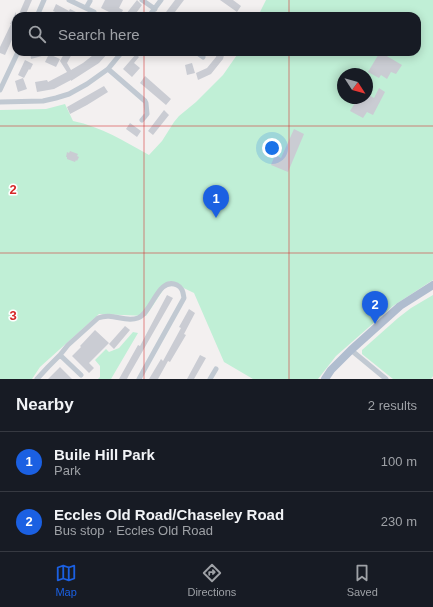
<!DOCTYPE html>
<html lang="en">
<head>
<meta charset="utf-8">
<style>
  :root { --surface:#171b24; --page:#20242c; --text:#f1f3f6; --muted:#9ea1a6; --line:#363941; --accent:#1b60e2 }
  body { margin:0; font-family:Arial,sans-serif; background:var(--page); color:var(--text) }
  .compass { position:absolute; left:337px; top:68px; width:36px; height:36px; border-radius:50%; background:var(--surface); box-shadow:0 2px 10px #0003; rotate:126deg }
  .you { position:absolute; left:272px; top:148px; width:14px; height:14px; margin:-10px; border:3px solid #fff; border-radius:50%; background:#1a73e8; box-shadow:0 0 0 6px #1a73e833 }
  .badge { display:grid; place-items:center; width:26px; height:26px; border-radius:50%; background:var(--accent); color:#fff; font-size:13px; font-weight:700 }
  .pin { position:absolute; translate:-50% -33px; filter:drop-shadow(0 1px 2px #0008) }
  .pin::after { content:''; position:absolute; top:21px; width:14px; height:12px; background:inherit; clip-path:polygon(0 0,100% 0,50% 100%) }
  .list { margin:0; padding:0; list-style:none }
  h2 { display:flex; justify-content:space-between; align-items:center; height:52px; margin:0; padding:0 16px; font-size:17px }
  h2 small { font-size:13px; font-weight:400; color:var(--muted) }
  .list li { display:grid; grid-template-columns:26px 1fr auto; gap:12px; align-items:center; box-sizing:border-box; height:60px; padding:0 16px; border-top:1px solid var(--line) }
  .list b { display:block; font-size:15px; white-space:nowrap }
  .list p { margin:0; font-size:13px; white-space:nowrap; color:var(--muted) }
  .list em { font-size:13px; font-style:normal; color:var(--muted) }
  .icon { flex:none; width:22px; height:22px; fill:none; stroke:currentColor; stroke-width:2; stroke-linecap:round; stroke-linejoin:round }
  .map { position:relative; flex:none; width:433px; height:379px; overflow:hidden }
  .search { position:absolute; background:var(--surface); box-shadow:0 2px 10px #0003; left:12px; right:12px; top:12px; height:44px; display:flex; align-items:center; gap:10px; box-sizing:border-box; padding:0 14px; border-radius:12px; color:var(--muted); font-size:15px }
  .sheet { height:172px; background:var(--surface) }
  nav { display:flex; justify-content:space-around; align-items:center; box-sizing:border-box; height:56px; border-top:1px solid var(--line); background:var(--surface); font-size:11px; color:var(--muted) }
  nav a { display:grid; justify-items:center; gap:2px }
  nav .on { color:var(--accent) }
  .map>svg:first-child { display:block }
  .green { fill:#c0efd6; fill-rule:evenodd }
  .building { fill:#caccd3 }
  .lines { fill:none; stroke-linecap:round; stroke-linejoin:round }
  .minor { stroke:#c1c9d2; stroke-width:5 }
  .primary { stroke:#b0bdcf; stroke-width:8 }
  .grid { fill:none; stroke:#d62828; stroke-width:1; stroke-opacity:0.55 }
  .grid-label { font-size:13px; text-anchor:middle; font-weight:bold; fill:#d62828; stroke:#fff; stroke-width:3; stroke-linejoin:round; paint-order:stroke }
</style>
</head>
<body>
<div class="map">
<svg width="433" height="379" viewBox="0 0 433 379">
  <rect width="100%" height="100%" fill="#f3f0f0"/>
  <path class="green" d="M266 0H433V280L393 306 336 356 318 379H253L224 362 194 293 169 281 146 316 99 314 40 367 32 379H0V110L46 109 65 104 73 121C102 127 124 141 149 155L162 141 174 122 179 116 196 102 223 75 239 52H417V16H258ZM343 74H367V98H343Z
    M433 295V376L431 379H393L362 354V350L398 318 411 308Z
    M133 332 138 333 111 379H98L100 377V366L95 360 106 349 109 352 119 348Z"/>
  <path class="building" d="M25 0H32L25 16H18Z
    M105 0H123L119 8 123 10 120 16H117L101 8Z
    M137 0 142 5 134 16H129L126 14Z
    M175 0H184L172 16H163Z
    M220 0H233L241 6 237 12Z
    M56 4 69 11 70 9 84 16H66L63 14 62 15 53 11Z
    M16 12V31L5 55 0 53V47L11 24H10Z
    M30 52H51V54H49L60 59 56 67 45 62 49 54 31 59Z
    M65 52H73L67 63 71 70 83 63 97 52H109L99 63 71 81V80L54 89 37 92 35 82 47 80 48 82 67 72 60 61Z
    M217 52H225L223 59 211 74 198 80 196 73 207 68 216 57Z
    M380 52 402 65 396 74 391 72 387 79 381 75 379 78 368 72Z
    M136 54 139 57 134 63 140 68 132 77 123 69Z
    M25 60 33 64 30 70 29 69 24 78 18 75Z
    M192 63 195 73 187 75 185 65Z
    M145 76 171 99 166 105 140 83Z
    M23 78 27 89 18 92 15 81Z
    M104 86 108 92 87 105 70 114 67 107Z
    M379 88 385 92 373 115 367 112 363 118 350 111 358 98H367V94L374 98Z
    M164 110 169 115 153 135 148 131Z
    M130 123 141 131 137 137 126 129Z
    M294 129 304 134 288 172 271 165 275 155 281 158Z
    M70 151 78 154 77 156 79 157 77 161 76 160 75 162 67 159V157H66L67 152 69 153Z
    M167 295 173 298 129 375 127 379H119L138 345 140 346Z
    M189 309 195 313 184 334 186 335 170 362 168 361 158 379H149L161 359 163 361 181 328 179 327Z
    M125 326 130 330 114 349 109 344Z
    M95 330 109 343 89 363 94 368 89 373 72 356 81 347 80 346Z
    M200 355 206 358 194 379H187Z
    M60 367 72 379H48Z"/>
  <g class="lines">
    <path class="minor" d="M69 0 94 12
      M142 0 155 9
      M86 8 90 1
      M37 16 44 0
      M149 16 161 0
      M196 52 203 57
      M108 69 145 101 146 103 147 114 142 120
      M0 90 18 52
      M0 102 43 101 56 98 69 94 87 84 108 69 122 52
      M351 350 386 379
      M60 355 81 375
      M37 379 48 367 60 355 68 345 98 318C113 312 124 323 138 318 152 313 158 276 177 285 183 288 183 293 184 298L139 379
      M210 379 216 369"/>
    <path class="primary" d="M325 379 331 370 351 350 400 306 433 285"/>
  </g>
  <path class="grid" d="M144 0V16M289 0V16M144 52V379M289 52V379M0 126H433M0 253H433"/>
  <g class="grid-label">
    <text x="13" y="194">2</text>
    <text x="13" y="320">3</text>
  </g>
</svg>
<svg class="compass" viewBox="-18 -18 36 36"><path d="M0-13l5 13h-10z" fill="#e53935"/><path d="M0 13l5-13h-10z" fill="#9ea1a6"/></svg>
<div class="you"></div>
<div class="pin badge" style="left:216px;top:218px">1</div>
<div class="pin badge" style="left:375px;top:324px">2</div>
<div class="search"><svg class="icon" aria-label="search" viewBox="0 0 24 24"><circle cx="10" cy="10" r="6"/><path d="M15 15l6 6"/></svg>Search here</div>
</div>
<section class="sheet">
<h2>Nearby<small>2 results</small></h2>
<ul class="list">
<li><span class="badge">1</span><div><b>Buile Hill Park</b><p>Park</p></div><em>100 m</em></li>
<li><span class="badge">2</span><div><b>Eccles Old Road/Chaseley Road</b><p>Bus stop · Eccles Old Road</p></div><em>230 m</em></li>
</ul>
</section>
<nav>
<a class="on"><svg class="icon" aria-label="map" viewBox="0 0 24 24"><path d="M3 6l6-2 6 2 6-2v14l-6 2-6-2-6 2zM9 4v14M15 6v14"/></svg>Map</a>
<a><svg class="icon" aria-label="directions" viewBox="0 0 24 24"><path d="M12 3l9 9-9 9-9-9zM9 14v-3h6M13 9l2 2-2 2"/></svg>Directions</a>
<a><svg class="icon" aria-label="saved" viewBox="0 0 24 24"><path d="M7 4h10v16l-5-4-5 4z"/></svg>Saved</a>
</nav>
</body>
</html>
